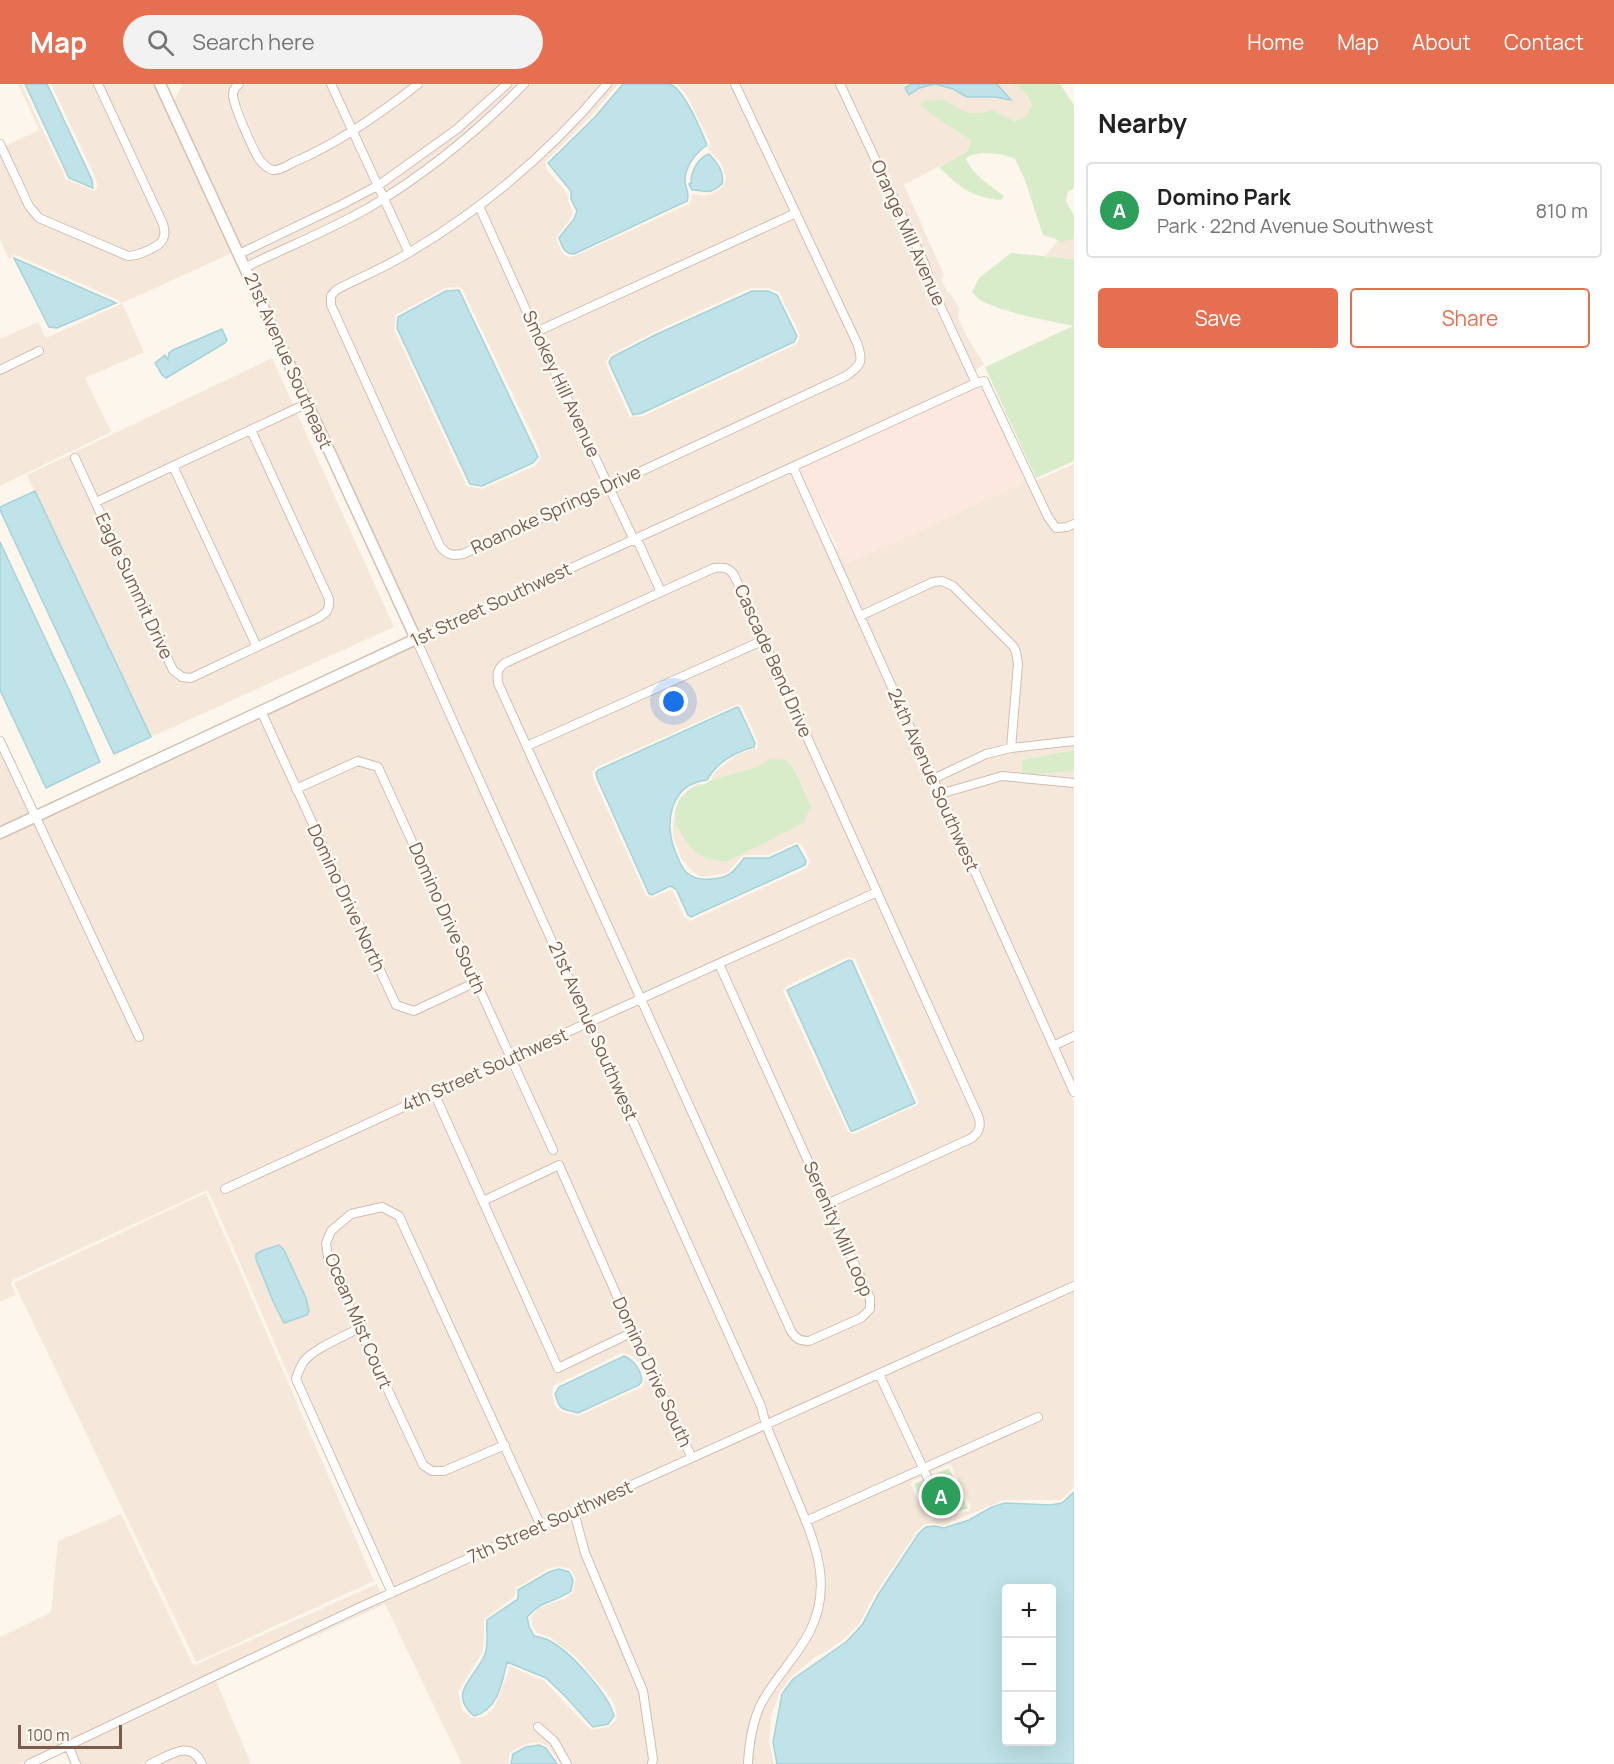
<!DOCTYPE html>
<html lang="en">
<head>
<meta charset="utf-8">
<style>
  :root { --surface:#fff; --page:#f2f2f2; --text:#222; --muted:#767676; --line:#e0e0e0; --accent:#e76f51 }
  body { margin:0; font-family:Manrope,sans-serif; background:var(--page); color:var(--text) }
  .controls { position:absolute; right:18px; bottom:18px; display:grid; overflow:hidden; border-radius:6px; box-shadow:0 6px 24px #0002 }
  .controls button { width:54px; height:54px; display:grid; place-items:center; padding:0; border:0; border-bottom:2px solid var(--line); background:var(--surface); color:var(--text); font:30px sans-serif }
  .scale { position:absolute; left:18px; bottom:15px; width:104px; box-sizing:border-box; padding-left:6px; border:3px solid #7a5c4d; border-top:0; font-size:16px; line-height:21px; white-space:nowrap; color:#7a5c4d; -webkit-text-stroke:4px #fffaf3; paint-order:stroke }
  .you { position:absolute; left:674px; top:618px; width:21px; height:21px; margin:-15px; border:4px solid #fff; border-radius:50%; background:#1a73e8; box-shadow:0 0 0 9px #1a73e833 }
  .badge { display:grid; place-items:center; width:39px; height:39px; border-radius:50%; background:var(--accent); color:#fff; font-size:20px; font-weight:700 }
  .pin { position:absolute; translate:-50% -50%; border:3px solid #fff; box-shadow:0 2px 6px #0006 }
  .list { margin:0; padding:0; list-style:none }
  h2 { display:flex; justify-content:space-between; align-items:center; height:78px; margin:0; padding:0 24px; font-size:26px }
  h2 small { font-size:20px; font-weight:400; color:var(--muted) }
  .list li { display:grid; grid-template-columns:39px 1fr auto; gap:18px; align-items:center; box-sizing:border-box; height:96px; margin:0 12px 12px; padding:0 12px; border:2px solid var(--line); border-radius:6px }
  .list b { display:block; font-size:22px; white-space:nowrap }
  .list p { margin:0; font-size:20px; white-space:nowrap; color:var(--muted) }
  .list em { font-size:20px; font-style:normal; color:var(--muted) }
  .actions { display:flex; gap:12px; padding:18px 24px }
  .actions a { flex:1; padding:14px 0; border:2px solid var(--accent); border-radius:6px; text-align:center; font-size:21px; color:var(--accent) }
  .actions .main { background:var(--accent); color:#fff }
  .icon { flex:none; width:33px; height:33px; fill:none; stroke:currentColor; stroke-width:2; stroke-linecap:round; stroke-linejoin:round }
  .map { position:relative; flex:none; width:1074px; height:1680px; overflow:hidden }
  header { display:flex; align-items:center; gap:36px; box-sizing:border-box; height:84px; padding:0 30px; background:var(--accent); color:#fff }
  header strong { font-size:28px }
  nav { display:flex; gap:33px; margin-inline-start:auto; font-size:21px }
  .search { width:420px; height:54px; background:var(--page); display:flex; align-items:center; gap:15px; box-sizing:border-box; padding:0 21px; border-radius:33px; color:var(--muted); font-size:22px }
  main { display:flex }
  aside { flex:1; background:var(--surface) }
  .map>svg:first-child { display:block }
  .residential { fill:#f5e8da; fill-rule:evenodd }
  .commercial { fill:#fde8e0 }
  .green { fill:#d8ecc9 }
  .water { fill:#bfe3e8; stroke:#a5d3da; stroke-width:1.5; fill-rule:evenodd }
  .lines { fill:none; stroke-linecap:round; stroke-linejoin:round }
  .street-casing { stroke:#d1beb0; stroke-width:10 }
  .secondary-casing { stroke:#d6c0b0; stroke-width:13 }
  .street { stroke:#fff; stroke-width:8 }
  .secondary { stroke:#fff; stroke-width:10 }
  .labels { text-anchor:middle; stroke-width:5; stroke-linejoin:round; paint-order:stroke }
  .street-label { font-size:18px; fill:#7a5c4d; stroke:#fffaf3 }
</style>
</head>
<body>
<header>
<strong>Map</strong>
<div class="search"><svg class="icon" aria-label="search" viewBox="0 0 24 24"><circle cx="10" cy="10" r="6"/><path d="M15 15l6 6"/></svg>Search here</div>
<nav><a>Home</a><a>Map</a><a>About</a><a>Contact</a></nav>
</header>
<main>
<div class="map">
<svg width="1074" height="1680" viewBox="0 0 1074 1680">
  <rect width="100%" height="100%" fill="#fdf6ec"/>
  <path class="residential" d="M18 0H21L66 95 94 107 97 104 96 95 51 0H93L159 141 161 151 158 157 140 166 129 168 41 131 37 127 5 62 39 46Z
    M102 0H156L234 168 122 219 144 268 85 294 111 348 0 402V290L44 269 41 263 0 282V255L38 238 46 254 121 220 118 216 16 171 12 172 11 175 8 174 0 155V70L25 124 31 132 42 140 127 175 134 176 143 173 162 163 168 152 166 138Z
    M183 0H233L229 10 232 23 256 76 267 88 272 89 281 88 311 75 351 52 373 100 340 118 242 165 173 18Z
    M247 0H327L348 46 308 69 279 82 271 81 263 73 238 14 237 9 239 4Z
    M336 0H412L355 41Z
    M423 0H502L455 43 380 95 358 48 399 19Z
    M512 0H519L476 42 433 76 386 108 383 102 459 48Z
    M529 0H602L540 66 477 119 411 163 389 115 437 82 481 47Z
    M611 0H618L592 31 545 78 547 86 567 109 568 116 573 128 571 134 556 154 562 169 568 173 575 172 689 120 693 110 704 112 712 110 724 102 726 94 721 79 710 67 708 64 710 60 708 54 687 12 677 0H730L791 128 538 243 484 123 546 71Z
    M739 0H911L906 4 909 10 919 4 935 0 953 5 967 13H995L1010 16 997 0H1013L1026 9 1032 21 1025 34 1014 37 993 26 976 31 961 27 943 15 920 21 936 34 971 56 968 67 904 101 944 191 941 195 947 208 950 209 959 223 958 233 966 251 984 280 975 287 936 201 929 204 971 297 636 451 613 403 847 295 859 286 865 278V268L861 258Z
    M377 106 379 112 367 120 248 178 245 171 343 125Z
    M382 119 404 167 335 202 327 212V222L437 464 444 473 451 475 464 474 606 407 628 454 418 550 251 184Z
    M477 128 534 253 603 400 462 467 454 468 449 466 444 460 335 221V213L339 208 414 171ZM461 203 538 363 541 373 535 382 482 405 467 402 394 245 396 231 445 204Z
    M794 134 853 261 857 271V278L844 288 610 397 541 250ZM750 204H769L779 208 800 251 797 260 643 332 630 333 608 285 606 278 610 271 654 248Z
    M1074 155V175L1046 172 1058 156H1070Z
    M272 274 394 543 151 653 27 391Z
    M1074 380V436L1067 439 1058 440 1051 431 1035 397Z
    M790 388 1074 1018V1198L769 1336 764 1320 595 940 639 920 787 1249 792 1256 799 1260H811L862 1237 869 1232 873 1226 874 1212 832 1122 973 1057 983 1047 984 1040 983 1033 738 489 734 483 726 480H714L663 503 641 457Z
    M1026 397 1044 435 1052 446 1056 447 1074 444V653L1015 660 1022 580 1020 568 1015 559 956 499 944 493 931 495 862 527 834 466 837 464 846 480Z
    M633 460 636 462 656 506 504 575 496 582 493 590 494 600 636 914 592 934 421 557Z
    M715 487H723L728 489 731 493 758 554 529 658 502 597 501 590 503 585 507 582Z
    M942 501 950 505 1009 564 1012 570 1014 581 1007 661 935 690 865 533 934 502Z
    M414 560 584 937 512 969 381 681 357 674 298 700 266 629Z
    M761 561 872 806 643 910 532 664ZM738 620 742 623 758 658 757 664 738 670 715 688 711 696 757 683 771 675 795 687 811 724 761 761 726 778 693 766 676 741 675 729 691 704 702 700H697L688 706 680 714 675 726 673 741V752L681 774 691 786 701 793 727 789 743 771H768L796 758 803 762 810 777 807 784 690 837 684 833 673 807 670 806 652 814 646 811 594 696 592 689 597 683Z
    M259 632 392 923 415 930 474 903 505 972 220 1103 223 1109 432 1014 554 1285 559 1287 631 1253 687 1372 543 1437 403 1130 384 1120 351 1127 328 1146 322 1160 324 1174 354 1243 322 1260 303 1272 296 1282 291 1294V1297L213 1117 207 1106 13 1196 11 1200 16 1211 0 1218V753L33 738 137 957 144 954 41 734ZM284 1166 306 1214 309 1227 307 1231 284 1239 273 1217 256 1175ZM622 1269 633 1272 639 1279 645 1291V1298L642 1303 578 1332 560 1327 556 1323 552 1311 553 1302Z
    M1074 660V666L1022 676 1023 691 942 706 938 696 987 674 1011 668Z
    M0 667 30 731 0 745Z
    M358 681 375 686 471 897 414 923 399 918 302 706Z
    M1058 687H1074V695L1026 691Z
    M1002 696 1074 703V948L1055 957 945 712Z
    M875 813 976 1040 974 1047 970 1051 830 1115 724 882ZM848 873 855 875 919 1018 917 1021 854 1050 848 1048 783 907 788 901Z
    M717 885 866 1215V1224L859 1231 809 1253H803L799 1251 795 1245 646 917Z
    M587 944 757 1323 761 1339 694 1369 636 1246 561 1076 485 1112 439 1010 507 979 551 1071 558 1068 515 975Z
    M1074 956V999L1058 963Z
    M557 1086 628 1246 560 1279 488 1119Z
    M206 1109 374 1497 196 1578 14 1199Z
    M381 1127 396 1134 499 1359 443 1384 433 1383 426 1379 362 1243 332 1172 330 1159 335 1149 353 1134Z
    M1074 1206V1403L1061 1416H1004L944 1441 934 1439 925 1440 917 1447 875 1510 859 1540 843 1556 825 1568 815 1573 792 1592 779 1610 771 1633 769 1658 774 1680H752L753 1661 758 1637 764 1622 812 1552 822 1528 825 1489 823 1471 811 1438 920 1389 922 1393 912 1397 911 1400 927 1435 930 1436 969 1427 971 1423 951 1381H948L929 1389 928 1386 1043 1335 1039 1328 925 1380 885 1291Z
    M357 1250 420 1385 431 1391H445L502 1366 536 1441 394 1504 300 1295 308 1278 326 1266Z
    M877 1295 917 1383 808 1432 771 1342Z
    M764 1346 809 1454 815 1473 817 1491 814 1528 805 1549 757 1619 751 1636 745 1661 744 1680H656L657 1674 647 1605 589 1468 579 1430Z
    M121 1430 192 1579 195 1581 377 1500 381 1510 20 1680H0V1553L51 1528 58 1457Z
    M571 1433 582 1471 639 1608 649 1675 648 1680H572L557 1654 538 1638 533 1643 551 1659 563 1680H561L548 1662 539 1658 526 1660 510 1668 508 1680H462L385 1520 216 1597 251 1680H206L202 1670 194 1663 182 1662 141 1680H81L73 1663 204 1603V1601L360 1528ZM560 1482 570 1485 576 1495 573 1508 565 1515 551 1519 538 1525 531 1533 532 1541 537 1549 550 1553 577 1574 611 1614 615 1622 617 1634 609 1643 591 1646 544 1597 509 1582 508 1589 494 1624 484 1633 472 1634 462 1626 458 1608 482 1569 484 1557V1535L514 1513 516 1504 548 1485Z
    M182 1670H189L195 1674 198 1680H159Z"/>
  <path class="commercial" d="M982 301 1026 397 846 480 798 385Z"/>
  <path class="green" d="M1013 0H1060L1074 21V104L1068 108 1066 117 1074 132V155L1059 158 1058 156 1043 151 1025 96 1015 75C1004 69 974 66 966 75 973 91 990 101 1004 112L1001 116C972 114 958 102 939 83L968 67 971 56 936 34 920 21 922 18 943 15C964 28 968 33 993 26L1014 37 1025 34 1032 21 1026 9Z
    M1011 169 1074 175V377L1036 394 985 283 1073 242C1043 235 1010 231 982 217 978 215 975 211 972 208L979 194Z
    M1074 666V687L1023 691 1022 676Z
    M771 675 786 676 795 687 811 723 803 739 761 761 726 778 705 774 693 766 684 754 676 741 675 729 679 716 691 704 707 699 711 696 757 683Z
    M949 1384 968 1425 930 1433 914 1400Z"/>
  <path class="water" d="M25 0H47L92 96 93 104 69 94Z
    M623 0H670C685 6 701 46 707 61 696 69 684 83 685 98 686 106 690 109 687 117L574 170C564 170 562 162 559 154L574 135 577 127 571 115V107L548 79 595 33Z
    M911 0H997L1011 16 995 13H967L953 5 935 0 919 4 909 11 905 4Z
    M709 70C717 78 725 89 722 100 708 112 707 106 692 106L689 100 691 99C691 87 698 74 709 70Z
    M14 174 116 219 57 244 49 243Z
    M459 206 538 373 533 379 482 402 470 400 397 244 398 233 446 207Z
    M752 207H768L777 211 797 252 794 258 642 329 633 331 611 283 609 278 612 273 655 251Z
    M222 245 227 256 225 259 166 294 162 291 155 279 165 271 168 276 169 269 173 266Z
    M35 407 151 653 114 670 0 426V423Z
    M0 458 71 610 100 678 46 704 0 606Z
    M737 623 739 624 755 659 754 663C735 668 717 678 707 696 670 700 664 738 675 767 678 774 681 783 686 788 693 795 702 796 711 795 729 794 734 788 744 774H769L797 761 806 777 805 781 691 833 688 831 676 805 670 802 652 811 649 810 597 694 596 689 598 686Z
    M849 876 852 877 915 1019 853 1047H851L787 906Z
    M279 1161 284 1166 306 1214 309 1227 307 1231 284 1239 273 1217 256 1175V1170L261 1167Z
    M624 1272C634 1276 641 1286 642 1297L639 1301 578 1329 563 1325 559 1321 555 1310 559 1303Z
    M1074 1408V1680H777L773 1658 782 1610 793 1595 846 1558 862 1541 878 1511 919 1449 926 1443 934 1442 944 1444 969 1436 992 1423 1005 1419 1050 1421 1062 1419ZM1052 1504V1658H1006V1504Z
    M559 1485 569 1488 573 1496 571 1507C554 1519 543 1515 527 1533L529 1542 534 1552C538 1553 544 1554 548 1556 569 1566 608 1609 614 1632L608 1640 593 1643 565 1612 546 1594 507 1578C502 1599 498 1626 474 1632 446 1608 477 1593 485 1570 489 1559 486 1547 487 1536L518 1515V1506L549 1488Z
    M539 1661 546 1664 557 1680H511L513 1670 526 1663Z"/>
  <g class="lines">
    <defs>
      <path id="street" d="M239 0C235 3 233 6 233 11 233 21 253 65 259 75 262 79 268 85 273 86 280 87 288 81 294 78 339 59 380 30 418 0
        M331 0 409 169
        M607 0C551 67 484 124 410 168 386 183 361 193 336 206L331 212V221L440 462C447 471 452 472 463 470L846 292C861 281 864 278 857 259L735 0
        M840 0 925 181 933 206 976 299
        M0 60 29 122 39 134 128 172C137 172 160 163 163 155 166 150 164 145 163 140L98 0
        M479 122 536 248 634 456 639 460 661 508
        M239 170 341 121 379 101 457 45 507 0
        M246 183C287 163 330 146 370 123 427 89 478 47 524 0
        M536 248 796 129
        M0 286 39 267
        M75 374 173 586 182 593 191 594 318 534C327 529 330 525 329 515L251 346
        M173 382 257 563
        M793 383 1074 1008
        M96 418 308 319
        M860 532 933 498 942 497 953 502 1013 562 1016 568 1018 580 1011 664
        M261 627 396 921 414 927 476 898
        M0 657 139 953
        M527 662 764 556
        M933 695 986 670 1011 664 1074 657
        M296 705 358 677 378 683 553 1066
        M940 710 1002 692 1074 699
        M719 880 870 1214V1225L861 1234 809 1257C800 1257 796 1255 791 1247L498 599C497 589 497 585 505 579L714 484C724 483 728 483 734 491L979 1034C981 1043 979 1048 972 1054L827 1120
        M1053 962 1074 952
        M434 1009 558 1284 633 1248
        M225 1105 510 974 877 808
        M483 1117 559 1081 633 1248 692 1374
        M359 1244C343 1253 315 1264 304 1277 300 1283 298 1289 296 1295L392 1509
        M879 1290 939 1418
        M505 1361 444 1387H432L423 1381 359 1244 328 1173 326 1159 331 1147 351 1130 382 1123 399 1132 541 1442
        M574 1428 585 1469 643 1607 653 1675 652 1680
        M806 1437 1038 1333
        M538 1643 554 1657 567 1680
        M68 1661 76 1680
        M29 1680 358 1524 1074 1202
        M150 1680C169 1672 190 1654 202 1680
        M748 1680C749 1660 752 1640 760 1622 773 1596 795 1575 809 1549 834 1501 815 1459 796 1413 786 1389 776 1365 766 1341L761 1322 416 555 976 299 984 297 1048 433 1056 444 1067 443 1074 440"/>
      <path id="secondary" d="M0 749 416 555 160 0"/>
    </defs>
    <use href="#street" class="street-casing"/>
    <use href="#secondary" class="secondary-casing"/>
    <use href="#street" class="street"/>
    <use href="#secondary" class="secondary"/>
  </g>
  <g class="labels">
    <g class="street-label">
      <text transform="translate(908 149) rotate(66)" y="6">Orange Mill Avenue</text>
      <text transform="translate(288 277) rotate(66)" y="6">21st Avenue Southeast</text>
      <text transform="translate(561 300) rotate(65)" y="6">Smokey Hill Avenue</text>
      <text transform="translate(556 426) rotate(-25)" y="6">Roanoke Springs Drive</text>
      <text transform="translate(134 502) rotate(65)" y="6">Eagle Summit Drive</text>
      <text transform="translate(491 521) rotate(-25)" y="6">1st Street Southwest</text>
      <text transform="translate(773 577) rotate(66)" y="6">Cascade Bend Drive</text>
      <text transform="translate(933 696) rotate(66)" y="6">24th Avenue Southwest</text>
      <text transform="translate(346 814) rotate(65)" y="6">Domino Drive North</text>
      <text transform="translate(447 834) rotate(66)" y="6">Domino Drive South</text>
      <text transform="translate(593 947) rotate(66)" y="6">21st Avenue Southwest</text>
      <text transform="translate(485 986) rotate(-24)" y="6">4th Street Southwest</text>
      <text transform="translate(838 1145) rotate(66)" y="6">Serenity Mill Loop</text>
      <text transform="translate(358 1237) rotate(67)" y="6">Ocean Mist Court</text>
      <text transform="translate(652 1288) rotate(65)" y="6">Domino Drive South</text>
      <text transform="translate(550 1438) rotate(-24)" y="6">7th Street Southwest</text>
    </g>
  </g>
</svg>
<div class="controls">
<button>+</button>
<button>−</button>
<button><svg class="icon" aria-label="locate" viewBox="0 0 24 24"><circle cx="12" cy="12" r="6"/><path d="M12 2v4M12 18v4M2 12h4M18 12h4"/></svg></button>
</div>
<div class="scale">100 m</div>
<div class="you"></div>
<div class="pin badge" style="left:941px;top:1412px;background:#2e9e5b">A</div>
</div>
<aside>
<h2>Nearby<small></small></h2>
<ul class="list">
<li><span class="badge" style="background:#2e9e5b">A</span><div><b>Domino Park</b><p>Park · 22nd Avenue Southwest</p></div><em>810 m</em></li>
</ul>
<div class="actions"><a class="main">Save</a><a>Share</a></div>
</aside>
</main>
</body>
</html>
